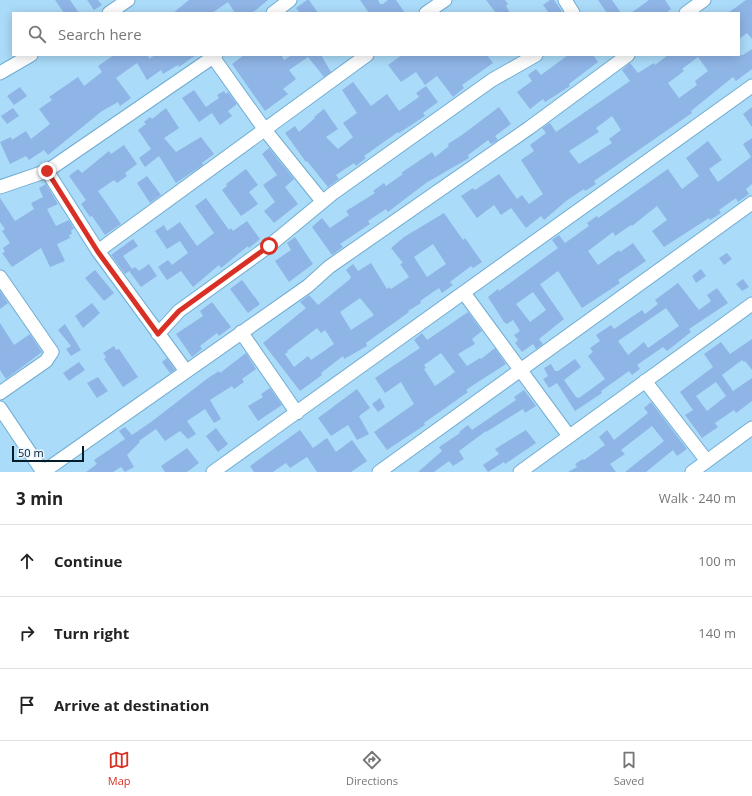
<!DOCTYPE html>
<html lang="en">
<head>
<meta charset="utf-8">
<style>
  :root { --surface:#fff; --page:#f2f2f2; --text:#222; --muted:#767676; --line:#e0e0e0; --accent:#d93025 }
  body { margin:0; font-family:"Open Sans",sans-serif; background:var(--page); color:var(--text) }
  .scale { position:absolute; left:12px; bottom:10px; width:72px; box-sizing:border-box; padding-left:4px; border:2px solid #031c2a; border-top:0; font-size:11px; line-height:14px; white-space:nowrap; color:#031c2a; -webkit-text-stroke:3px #eaf6fe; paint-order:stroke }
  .stop { position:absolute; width:12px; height:12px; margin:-9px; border:3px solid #d93025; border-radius:50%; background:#fff }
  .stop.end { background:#d93025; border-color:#fff; box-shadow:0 1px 4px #0008 }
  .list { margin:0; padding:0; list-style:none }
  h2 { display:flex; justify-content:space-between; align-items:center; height:52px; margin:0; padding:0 16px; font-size:17px }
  h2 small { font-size:13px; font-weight:400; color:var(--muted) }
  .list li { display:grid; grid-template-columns:26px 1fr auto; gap:12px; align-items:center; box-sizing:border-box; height:72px; padding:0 16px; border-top:1px solid var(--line) }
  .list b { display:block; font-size:15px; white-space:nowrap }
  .list em { font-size:13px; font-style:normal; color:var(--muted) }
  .icon { flex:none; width:22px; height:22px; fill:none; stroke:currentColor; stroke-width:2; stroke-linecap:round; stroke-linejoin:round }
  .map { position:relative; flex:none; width:752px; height:472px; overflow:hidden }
  .search { position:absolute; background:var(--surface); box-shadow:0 2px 10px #0003; left:12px; right:12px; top:12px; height:44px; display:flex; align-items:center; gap:10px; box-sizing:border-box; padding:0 14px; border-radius:0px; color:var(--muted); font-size:15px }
  .sheet { height:268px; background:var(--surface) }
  nav { display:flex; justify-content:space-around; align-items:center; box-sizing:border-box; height:56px; border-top:1px solid var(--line); background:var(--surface); font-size:11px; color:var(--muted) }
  nav a { display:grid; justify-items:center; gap:2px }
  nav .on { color:var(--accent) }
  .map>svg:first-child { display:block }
  .building { fill:#8fb5e6; fill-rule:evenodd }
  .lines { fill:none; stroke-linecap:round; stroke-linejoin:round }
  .minor-casing { stroke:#71add1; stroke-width:15 }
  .minor { stroke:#fff; stroke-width:13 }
  .route { stroke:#d93025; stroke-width:5 }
</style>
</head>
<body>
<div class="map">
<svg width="752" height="472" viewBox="0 0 752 472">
  <rect width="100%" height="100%" fill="#aadbf9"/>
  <path class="building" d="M55 0H70L79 13H64Z
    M87 0H98L102 5 94 10Z
    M189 0H268L252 13H235L228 2 212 13H173Z
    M307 0H309L318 13H300L296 8Z
    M360 0H378L380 4H383L388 0H396L405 13H369Z
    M486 0H505L508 4 506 6 510 13H496Z
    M550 0H554L563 13H549L543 5Z
    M598 0H612L621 13H607Z
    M649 0H665L671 9 666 13H631Z
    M746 0H752V39L747 33 739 39V13H728Z
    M752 49V69L736 81 733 77 691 111 692 113 594 181 596 184 585 191 584 189 566 201 544 220 541 216 526 228 511 208 501 215 494 205 477 218 461 196 473 188 475 190 499 174 517 199 522 195 529 204 543 194 521 160 534 151 530 145 546 133 542 128 550 123 556 132 630 81 622 70 630 63 638 73 654 63 655 65 668 55H743ZM698 57 708 71 695 81 697 85 679 98 668 83 684 71 682 69ZM612 116 621 130 609 139 612 143 579 164 569 151 599 132 596 128Z
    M114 55H148L149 59 155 55H196L179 67 178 65 163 74 161 70 147 80 137 63 116 78 131 98 120 106 118 102 102 111 48 155 44 150 29 160 26 156 10 164 0 142 11 137 12 140 26 131 31 139 50 124 39 109 52 100 49 97 78 77 84 86 102 72 98 66Z
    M244 55H281L284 60 292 55H321L331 72 324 77 308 57 289 70 296 79 283 89 288 94 265 111 232 64Z
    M402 55H487L493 63 462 85 464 88 453 97 437 76 425 85 416 72 401 82 388 65Z
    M568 55H593L598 62 569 84 570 86 545 102 543 99 530 109 517 92 532 81 528 75 536 69 541 75Z
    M353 82 371 106 387 94 399 111 419 97 416 93 426 86 438 102 423 113 425 116 399 133 398 132 364 156 366 158 356 166 354 163 336 175 339 179 328 187 307 161 306 162 285 133 295 126 299 132 315 118 314 117 324 109 338 129 326 137 338 149 353 137 343 123 357 113 342 90Z
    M20 87 27 96 14 105 7 96Z
    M194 90 206 107 219 98 217 95 224 91 226 94 228 92 237 104 228 111 232 116 220 125 212 113 199 122 182 98Z
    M499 107 511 124 495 136 498 140 491 144 488 140 468 155 469 158 426 183 388 212 386 209 368 221 370 224 340 244 343 247 332 255 312 227 322 218 330 228 349 215 346 211 375 193 373 191 384 183 386 186 403 174 401 173 432 152 435 157 449 146 448 144 462 135Z
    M752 107V127L743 114Z
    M13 108 19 116 7 124 1 116Z
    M166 108 179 128 164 138 176 152 201 137 214 154 202 163 203 165 176 183 159 156 145 167 139 158 151 149 138 130 146 124 144 122 150 117 152 119Z
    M752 138V184L746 189 749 194 738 202 736 198 719 210 721 213 710 220 709 218 664 247 652 231 667 220 657 206 632 226 631 225 615 236 613 232 588 251 598 265 619 250 620 252 633 243 646 261 618 280 620 283 582 308 558 271 542 283 540 284 546 293 564 319 539 339 543 344 536 349 533 344 522 352 515 343 518 340 514 335 520 331 513 320 507 324 504 322 488 297 498 289 499 291 558 248 552 240 559 235 565 243 589 226 587 223 597 216 598 218 668 169 682 189 699 176 686 158 708 141 722 160 709 169 718 182 751 157 743 144ZM533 292 546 310 530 322 516 304Z
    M124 145 137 164 125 173 127 176 117 183 114 180 98 191 121 224 105 235 92 216 90 217 81 204 86 200 69 176 78 169 82 173 109 151 111 154Z
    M269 148 294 179 285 187 298 204 274 223 264 211 275 202 263 185 277 175 262 154Z
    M246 169 258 185 249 192 258 204 241 216 222 190 227 186 226 184Z
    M147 176 161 195 150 203 137 183Z
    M46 184 58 204 47 209 56 226 69 220 74 229 71 230 72 234 69 235 70 238 57 244 65 261 50 267 41 248 12 267 2 253 5 252 3 248 10 243 2 231 5 229 0 222V198L15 221 34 209 31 203 43 197 39 188Z
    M206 198 229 230 231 228 233 231 247 221 260 239 249 248 248 246 221 268 219 265 193 287 181 271 167 280 158 267 168 260 172 265 188 253 180 241 167 249 155 231 164 225 167 231 180 222 197 246 214 233 195 206Z
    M444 213 463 240 465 238 482 262 473 268 471 266 450 282 453 285 442 293 439 288 420 301 421 303 408 311 409 312 366 343 367 346 344 359 343 356 321 373 322 375 300 391 263 343 306 308 300 302 308 296 309 295 318 305 349 280 351 277 346 270 353 264 358 271 371 263 387 289 389 287 391 289 409 277 400 264 403 263 391 248 404 237ZM433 244 446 264 427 277 414 257ZM360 298 374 315 351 330 340 312ZM317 328 321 333 325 330 334 344 311 360 308 356 294 367 285 354 288 352 287 351Z
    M295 237 313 264 289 282 275 261 291 250 287 243Z
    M133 239 138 246 123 256 132 269 125 274 111 255Z
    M727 253 732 259 724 265 719 258Z
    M149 264 157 276 141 287 129 271 135 267 139 271Z
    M701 269 706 276 696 283 692 276Z
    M95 270 114 293 104 301 85 278Z
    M743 279 749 287 742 291 736 284Z
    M242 280 260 304 248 313 230 289Z
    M678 283 699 310 711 301 707 295 717 288 728 303 689 329 691 332 667 351 663 347 637 365 640 369 632 375 629 371 601 391 602 393 575 411 557 383 549 388 543 379 548 376 544 368 551 364 555 371H558L575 359 581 367 564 380 576 397 579 398 605 379 588 356 593 352 590 348 600 341 596 335 611 325 614 329 642 310 645 314 658 304 655 300ZM666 308 679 326 648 348 644 342 628 355 618 341Z
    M0 291 8 303 0 309Z
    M212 302 231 327 219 336 217 333 200 346 202 349 192 357 176 334 203 316 200 311Z
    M92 303 100 313 83 328 75 316Z
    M468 312 482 331 472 339 475 344 458 354 467 366 480 358 481 359 495 348 506 364 478 382 466 390 468 392 424 423 425 425 387 450 374 432 414 404 401 382 385 393 375 378 420 348 414 340 422 333 427 340ZM441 353 455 372 435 386 424 369 426 368 424 365Z
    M0 323 14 345 30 334 42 352 6 379 0 370Z
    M65 324 81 350 71 356 66 349 71 346 58 330Z
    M752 339V370L745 361 744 362 742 360 722 375 733 391 752 378V401L736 413 734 410 715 423 718 427 702 438 685 415 693 410 680 392 713 367 704 354 721 342 730 354ZM716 382 726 396 707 411 696 396Z
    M114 346 116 350 119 349 138 377 123 387 104 359 106 357 103 353Z
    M246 353 256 369 242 379 244 382 234 389 232 386 210 400 221 419 214 423 205 409 187 421 196 434 188 439 180 431 165 441 156 429 139 441 140 442 127 455 134 467 125 472 121 467 113 472H86L97 464 94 460 125 439 119 431 125 427 132 435 151 422 208 378 219 371 220 373Z
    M167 358 175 370 170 373 162 362Z
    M79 362 85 370 69 381 63 373Z
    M98 377 108 391 97 398 87 383Z
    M270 388 282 405 258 421 248 406 263 397 261 394Z
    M357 389 370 408 359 416 369 434 357 440 348 425 331 436 318 418Z
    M524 390 536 406 525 413 523 409 486 432V431L459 451 464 459 453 466 449 461 434 472H418L442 451 439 447 460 433 459 432 468 425 472 430 516 400 514 397Z
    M380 398 385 407 378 412 372 404Z
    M651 402 687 449 677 456 673 450 646 472H625L664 441 652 426 621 450 625 454 610 464 616 472H568L577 467 575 464 583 459 584 460 605 445 599 437 607 430 614 440 648 413 644 408Z
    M216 428 228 444 218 452 206 436Z
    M300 430 313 448 327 438 336 452 352 440 367 461 351 472H317L307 457 290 468 286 463 273 472H254L250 466Z
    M526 430 536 443 505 464 504 462 488 472 483 465 499 454 495 449Z
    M187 448 199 463 187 472H165L161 466Z"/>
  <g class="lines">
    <defs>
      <path id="minor" d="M565 0 573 13
        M109 13 128 0
        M273 13 290 0
        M426 13 445 0
        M686 13 704 0
        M213 57 265 130 322 201
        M0 73 31 55
        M47 171 98 251 186 371
        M0 187 47 171 216 55
        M98 251 367 55
        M0 277 52 352 46 361 0 393
        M464 293 569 436
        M241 332 297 413
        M158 334 179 311 269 246 332 194 492 80 536 55
        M645 381 707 461
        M0 408 43 472 308 286 329 267 529 128 628 55
        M213 472 752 86
        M379 472 752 203
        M520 472 752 304
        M692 472 752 428"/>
    </defs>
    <use href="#minor" class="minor-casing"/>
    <use href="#minor" class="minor"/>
  </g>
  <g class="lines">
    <path class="route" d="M47 171 98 252 158 334 179 311 269 246"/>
  </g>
</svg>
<div class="scale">50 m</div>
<div class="stop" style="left:269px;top:246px"></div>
<div class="stop end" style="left:47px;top:171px"></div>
<div class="search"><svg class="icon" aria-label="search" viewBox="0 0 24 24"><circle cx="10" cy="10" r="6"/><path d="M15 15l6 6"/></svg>Search here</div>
</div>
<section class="sheet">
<h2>3 min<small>Walk · 240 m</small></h2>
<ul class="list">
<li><svg class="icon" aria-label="ahead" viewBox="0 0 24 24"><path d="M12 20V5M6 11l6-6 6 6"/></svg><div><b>Continue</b></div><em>100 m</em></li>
<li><svg class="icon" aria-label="right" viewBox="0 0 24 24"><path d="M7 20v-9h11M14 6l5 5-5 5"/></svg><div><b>Turn right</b></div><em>140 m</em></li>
<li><svg class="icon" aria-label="arrive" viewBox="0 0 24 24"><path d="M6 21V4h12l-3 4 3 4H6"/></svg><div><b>Arrive at destination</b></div></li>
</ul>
</section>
<nav>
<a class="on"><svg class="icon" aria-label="map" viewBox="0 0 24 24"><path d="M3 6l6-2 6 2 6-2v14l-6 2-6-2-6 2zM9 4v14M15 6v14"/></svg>Map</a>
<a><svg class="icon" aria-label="directions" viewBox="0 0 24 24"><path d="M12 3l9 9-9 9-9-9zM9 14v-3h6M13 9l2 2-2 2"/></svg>Directions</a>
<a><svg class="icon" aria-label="saved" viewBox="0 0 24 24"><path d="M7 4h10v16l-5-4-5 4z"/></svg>Saved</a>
</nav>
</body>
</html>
